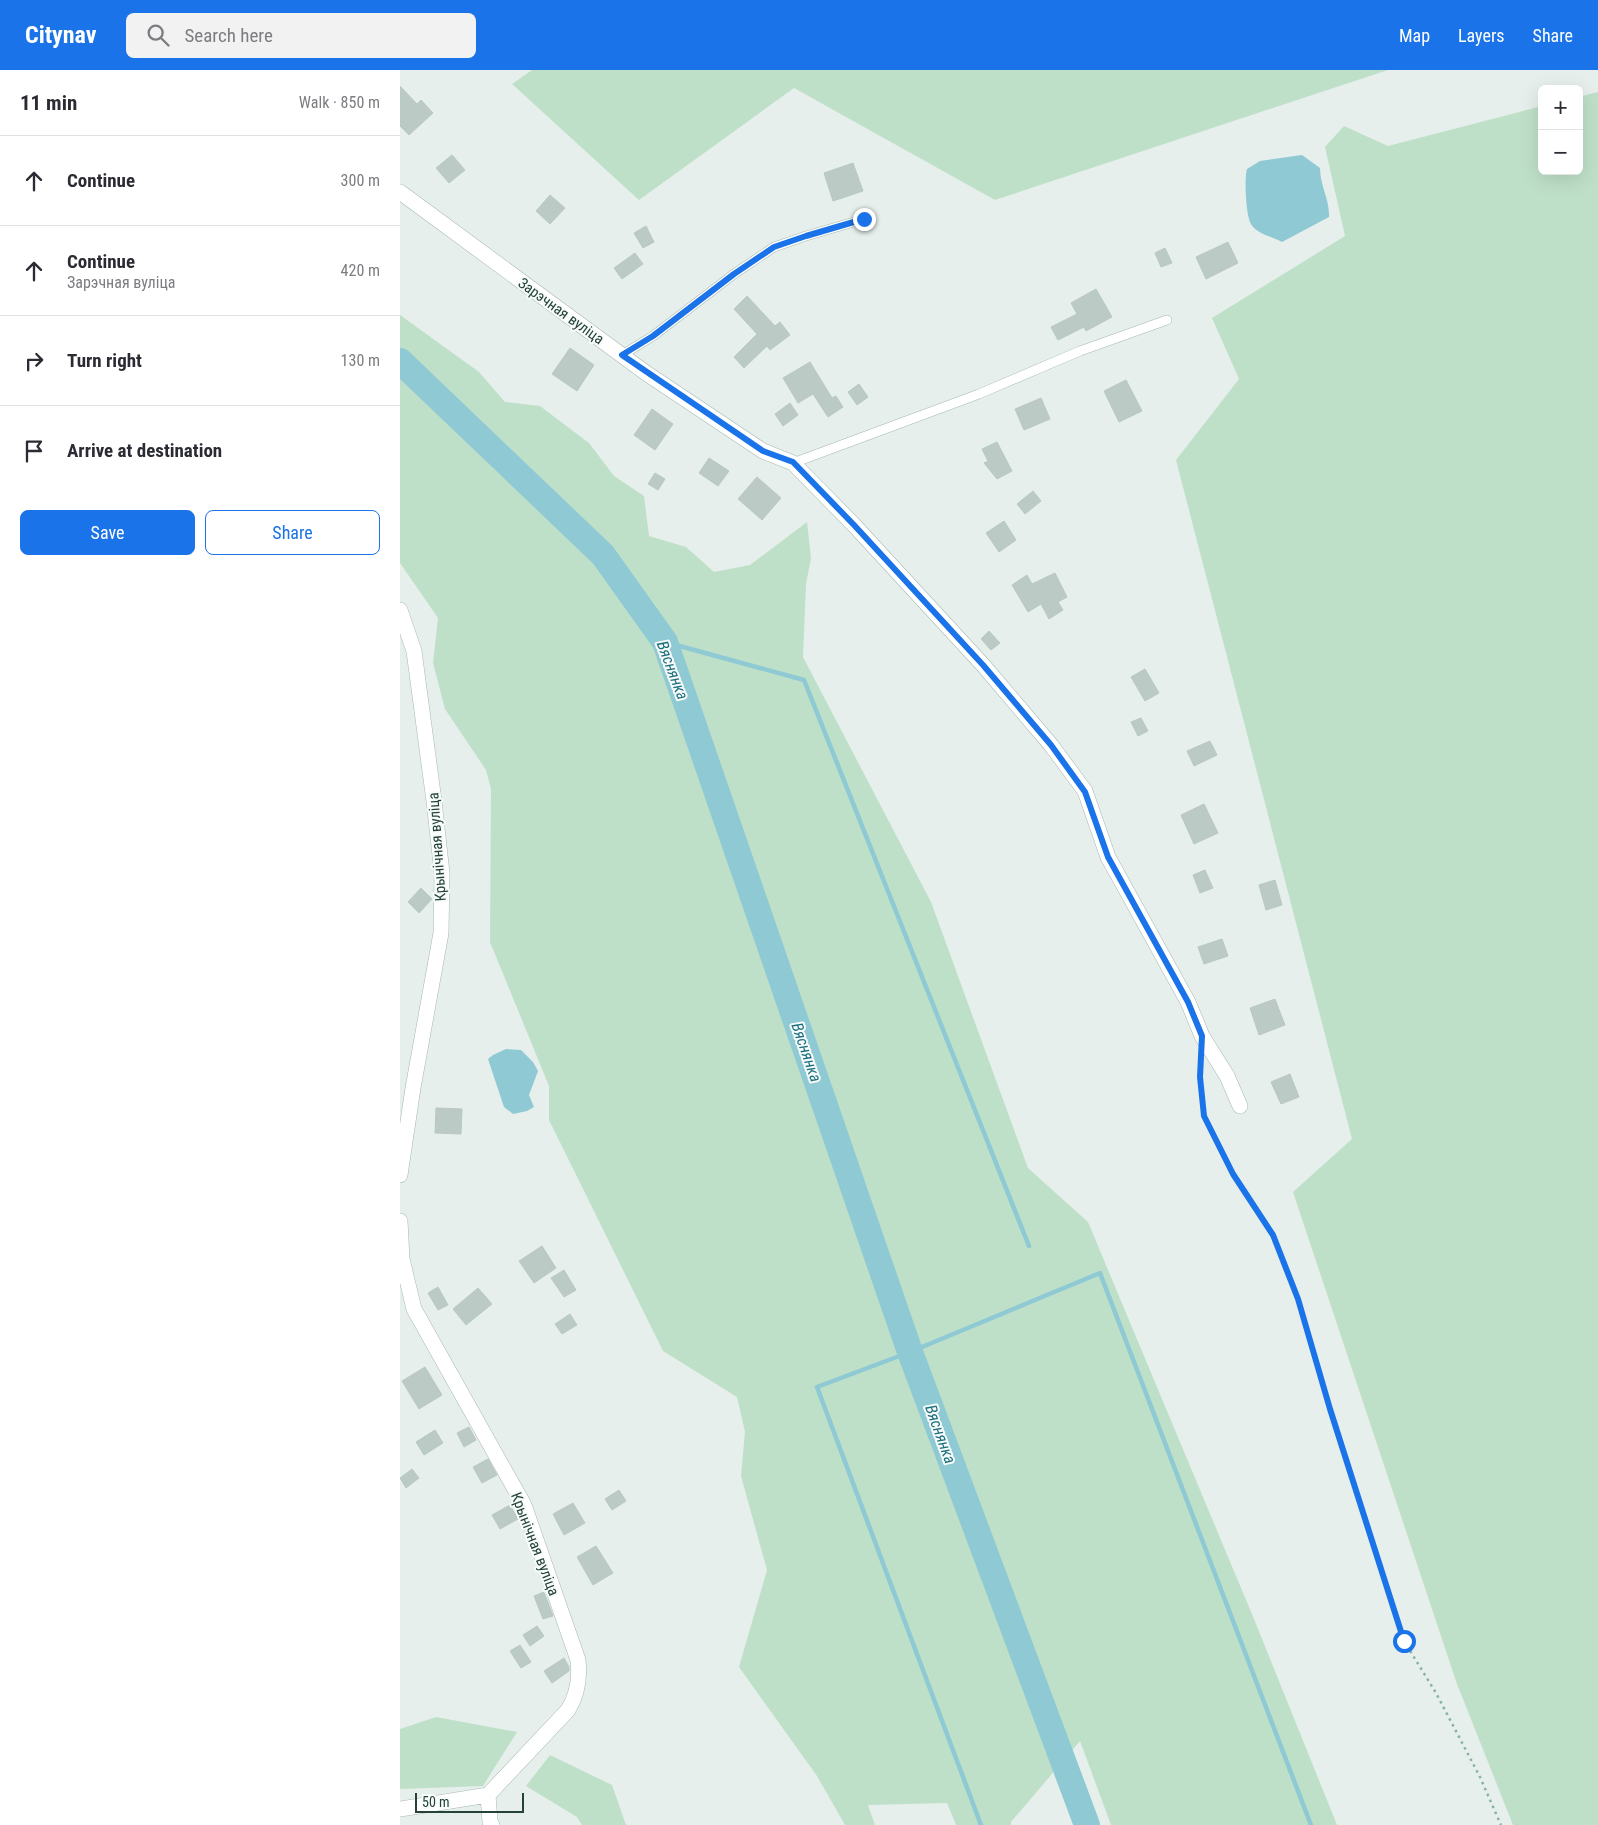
<!DOCTYPE html>
<html lang="en">
<head>
<meta charset="utf-8">
<style>
  :root { --surface:#fff; --page:#f2f2f3; --text:#2b2b33; --muted:#7c7c81; --line:#e1e1e2; --accent:#1a73e8 }
  body { margin:0; font-family:"Roboto Condensed",sans-serif; background:var(--page); color:var(--text) }
  .controls { position:absolute; right:15px; top:15px; display:grid; overflow:hidden; border-radius:8px; box-shadow:0 5px 20px #0002 }
  .controls button { width:45px; height:45px; display:grid; place-items:center; padding:0; border:0; border-bottom:1px solid var(--line); background:var(--surface); color:var(--text); font:25px sans-serif }
  .scale { position:absolute; left:15px; bottom:12px; width:109px; box-sizing:border-box; padding-left:5px; border:2px solid #24423a; border-top:0; font-size:14px; line-height:18px; white-space:nowrap; color:#24423a; -webkit-text-stroke:4px #f7fbf9; paint-order:stroke }
  .stop { position:absolute; width:15px; height:15px; margin:-11px; border:4px solid #1a73e8; border-radius:50%; background:#fff }
  .stop.end { background:#1a73e8; border-color:#fff; box-shadow:0 1px 5px #0008 }
  .list { margin:0; padding:0; list-style:none }
  h2 { display:flex; justify-content:space-between; align-items:center; height:65px; margin:0; padding:0 20px; font-size:21px }
  h2 small { font-size:16px; font-weight:400; color:var(--muted) }
  .list li { display:grid; grid-template-columns:32px 1fr auto; gap:15px; align-items:center; box-sizing:border-box; height:90px; padding:0 20px; border-top:1px solid var(--line) }
  .list b { display:block; font-size:19px; white-space:nowrap }
  .list p { margin:0; font-size:16px; white-space:nowrap; color:var(--muted) }
  .list em { font-size:16px; font-style:normal; color:var(--muted) }
  .actions { display:flex; gap:10px; padding:15px 20px }
  .actions a { flex:1; padding:11px 0; border:1px solid var(--accent); border-radius:8px; text-align:center; font-size:18px; color:var(--accent) }
  .actions .main { background:var(--accent); color:#fff }
  .icon { flex:none; width:28px; height:28px; fill:none; stroke:currentColor; stroke-width:2; stroke-linecap:round; stroke-linejoin:round }
  .map { position:relative; flex:none; width:1198px; height:1755px; overflow:hidden }
  header { display:flex; align-items:center; gap:30px; box-sizing:border-box; height:70px; padding:0 25px; background:var(--accent); color:#fff }
  header strong { font-size:24px }
  nav { display:flex; gap:28px; margin-inline-start:auto; font-size:18px }
  .search { width:350px; height:45px; background:var(--page); display:flex; align-items:center; gap:12px; box-sizing:border-box; padding:0 18px; border-radius:8px; color:var(--muted); font-size:19px }
  main { display:flex }
  aside { flex:1; background:var(--surface) }
  .map>svg:first-child { display:block }
  .green { fill:#bfe0c8 }
  .water { fill:#8ec9d4 }
  .lines { fill:none; stroke-linecap:round; stroke-linejoin:round }
  .stream { stroke:#8ec9d4; stroke-width:4.5 }
  .river { stroke:#8ec9d4; stroke-width:26 }
  .building { fill:#bbcac4; stroke:#b8c9c2 }
  .service-casing { stroke:#a8b8b2; stroke-width:10 }
  .minor-casing { stroke:#a8b8b2; stroke-width:16 }
  .path { stroke:#86b3a5; stroke-width:2.5; stroke-dasharray:2.5 4; stroke-linecap:butt }
  .service { stroke:#fff; stroke-width:9 }
  .minor { stroke:#fff; stroke-width:15 }
  .route { stroke:#1a73e8; stroke-width:6 }
  .labels { text-anchor:middle; stroke-width:4; stroke-linejoin:round; paint-order:stroke }
  .street-label { font-size:15px; fill:#24423a; stroke:#f7fbf9 }
  .water-label { font-size:16px; font-style:italic; fill:#1c6f80; stroke:#f7fbf9 }
</style>
</head>
<body>
<header>
<strong>Citynav</strong>
<div class="search"><svg class="icon" aria-label="search" viewBox="0 0 24 24"><circle cx="10" cy="10" r="6"/><path d="M15 15l6 6"/></svg>Search here</div>
<nav><a>Map</a><a>Layers</a><a>Share</a></nav>
</header>
<main>
<aside>
<h2>11 min<small>Walk · 850 m</small></h2>
<ul class="list">
<li><svg class="icon" aria-label="ahead" viewBox="0 0 24 24"><path d="M12 20V5M6 11l6-6 6 6"/></svg><div><b>Continue</b></div><em>300 m</em></li>
<li><svg class="icon" aria-label="ahead" viewBox="0 0 24 24"><path d="M12 20V5M6 11l6-6 6 6"/></svg><div><b>Continue</b><p>Зарэчная вуліца</p></div><em>420 m</em></li>
<li><svg class="icon" aria-label="right" viewBox="0 0 24 24"><path d="M7 20v-9h11M14 6l5 5-5 5"/></svg><div><b>Turn right</b></div><em>130 m</em></li>
<li><svg class="icon" aria-label="arrive" viewBox="0 0 24 24"><path d="M6 21V4h12l-3 4 3 4H6"/></svg><div><b>Arrive at destination</b></div></li>
</ul>
<div class="actions"><a class="main">Save</a><a>Share</a></div>
</aside>
<div class="map">
<svg width="1198" height="1755" viewBox="0 0 1198 1755">
  <rect width="100%" height="100%" fill="#e6efeb"/>
  <path class="green" d="M132 0H988L595 130 394 18 239 130 112 14Z
    M1198 22V1755H1113L1057 1614 893 1122 952 1069 776 390 839 309 812 248 945 166 925 77 944 56 988 76 1142 36V101H1179V27Z
    M0 245 79 302 105 332 140 336 189 373 214 406 244 426 249 466 286 477 314 502 350 495 407 452 411 488 406 514 403 587 531 832 628 1098 688 1152 854 1549 937 1755H711L680 1671 611 1752V1755H556L547 1733 468 1735 475 1755H445L417 1706 339 1597 367 1500 341 1406 345 1362 337 1327 263 1281 149 1050V1016L90 872 91 719 86 700 45 639 33 593 38 548 0 493Z
    M36 1647 117 1662 83 1716 0 1719V1659Z
    M150 1685 212 1715 226 1755H182L177 1747 126 1716Z"/>
  <path class="water" d="M902 85 920 98C920 116 930 130 929 147L882 172C872 166 858 165 851 154 846 146 844 109 847 99L860 91Z
    M106 979 121 980 133 992 138 1001 129 1025 134 1037 127 1041 113 1044 104 1037 88 989 93 985Z"/>
  <g class="lines">
    <path class="stream" d="M265 572 404 610 629 1176
      M581 1755 417 1317 510 1282 700 1203 911 1755"/>
    <path class="river" d="M0 291 203 485 265 572 510 1282 687 1755"/>
  </g>
  <path class="building" d="M0 16 17 34 21 30 33 43 9 65 0 56Z
    M52 85 65 100 49 113 36 98Z
    M453 93 463 121 433 131 424 103Z
    M150 125 165 138 150 154 136 141Z
    M246 156 254 172 243 178 234 163Z
    M828 172 838 193 806 209 796 187Z
    M765 178 772 193 761 197 755 183Z
    M235 183 243 194 222 209 214 198Z
    M696 219 712 247 686 261 684 257 658 270 651 257 677 244 671 233Z
    M347 226 375 256 380 252 390 265 370 280 367 276 344 298 334 287 357 264 334 239Z
    M170 278 194 295 177 321 152 304Z
    M410 292 432 328 436 326 443 337 428 347 413 324 398 333 383 308Z
    M726 310 742 341 719 352 704 321Z
    M459 314 468 327 457 335 448 322Z
    M641 328 650 349 624 360 615 339Z
    M390 333 398 345 383 356 375 344Z
    M252 339 273 354 255 380 234 365Z
    M597 372 612 401 597 409 584 393 588 391 582 379Z
    M309 388 329 401 318 416 299 403Z
    M255 403 265 409 258 420 248 414Z
    M357 407 381 428 362 450 338 429Z
    M633 421 641 431 625 444 617 434Z
    M604 451 616 470 599 482 586 463Z
    M655 503 667 527 658 532 663 540 649 549 641 534 628 542 612 515 627 505 632 514Z
    M589 561 600 573 591 580 581 569Z
    M745 599 759 623 745 631 731 607Z
    M741 648 748 661 738 666 731 652Z
    M810 671 817 685 794 696 787 681Z
    M804 734 818 763 794 774 781 745Z
    M805 800 813 818 800 823 793 805Z
    M875 810 882 835 866 840 859 815Z
    M21 818 32 829 19 843 8 832Z
    M822 869 828 886 804 894 798 877Z
    M875 929 885 955 859 965 850 938Z
    M890 1004 899 1027 881 1034 871 1012Z
    M36 1038 62 1039 61 1064 35 1063Z
    M142 1176 156 1198 134 1213 119 1191Z
    M164 1200 176 1220 164 1227 151 1208Z
    M38 1217 48 1235 38 1240 28 1223Z
    M78 1218 92 1234 66 1255 53 1239Z
    M170 1244 177 1255 162 1264 155 1254Z
    M25 1297 42 1325 19 1339 2 1311Z
    M69 1357 76 1370 64 1377 57 1363Z
    M35 1360 43 1373 24 1385 16 1372Z
    M88 1389 97 1405 82 1413 73 1397Z
    M12 1399 19 1408 6 1418 0 1408Z
    M219 1420 226 1431 212 1440 205 1429Z
    M173 1433 185 1453 164 1465 153 1444Z
    M110 1435 118 1449 100 1459 92 1445Z
    M196 1476 213 1503 193 1515 177 1487Z
    M144 1522 153 1546 143 1549 134 1526Z
    M137 1556 144 1566 130 1576 123 1565Z
    M120 1575 131 1592 121 1598 110 1581Z
    M164 1588 169 1597V1601L152 1613 144 1601Z"/>
  <g class="lines">
    <defs>
      <path id="service" d="M222 285 253 266 334 204 374 177 406 166 464 149
        M393 393 579 324 680 281 767 250"/>
      <path id="minor" d="M0 122 246 303 363 381 393 393 454 455 583 595 651 675 685 721 708 787 788 932 802 966 827 1006 840 1036
        M0 540 14 581 34 731 42 803 41 863 13 1018 0 1105
        M0 1151 2 1189 14 1239 124 1435 178 1590C180 1608 178 1624 168 1640L88 1725 90 1752 92 1755
        M0 1739 88 1725"/>
    </defs>
    <use href="#service" class="service-casing"/>
    <use href="#minor" class="minor-casing"/>
    <path class="path" d="M801 992 800 1007 804 1046 833 1104 873 1165 897 1229 930 1339 1004 1571 1036 1623 1080 1707 1101 1755"/>
    <use href="#service" class="service"/>
    <use href="#minor" class="minor"/>
  </g>
  <g class="lines">
    <path class="route" d="M464 149 406 166 374 177 334 204 253 266 222 285 363 381 393 392 454 455 583 595 651 675 685 722 708 787 788 932 802 966 800 1007 804 1046 833 1104 873 1165 898 1229 930 1339 1004 1571"/>
  </g>
  <g class="labels">
    <g class="street-label">
      <text transform="translate(161 241) rotate(36)" y="5">Зарэчная вуліца</text>
      <text transform="translate(37 777) rotate(-94)" y="5">Крынічная вуліца</text>
      <text transform="translate(135 1474) rotate(69)" y="5">Крынічная вуліца</text>
    </g>
    <g class="water-label">
      <text transform="translate(273 600) rotate(69)" y="6">Вяснянка</text>
      <text transform="translate(407 982) rotate(71)" y="6">Вяснянка</text>
      <text transform="translate(541 1364) rotate(70)" y="6">Вяснянка</text>
    </g>
  </g>
</svg>
<div class="controls">
<button>+</button>
<button>−</button>
</div>
<div class="scale">50 m</div>
<div class="stop" style="left:1004px;top:1571px"></div>
<div class="stop end" style="left:464px;top:149px"></div>
</div>
</main>
</body>
</html>
